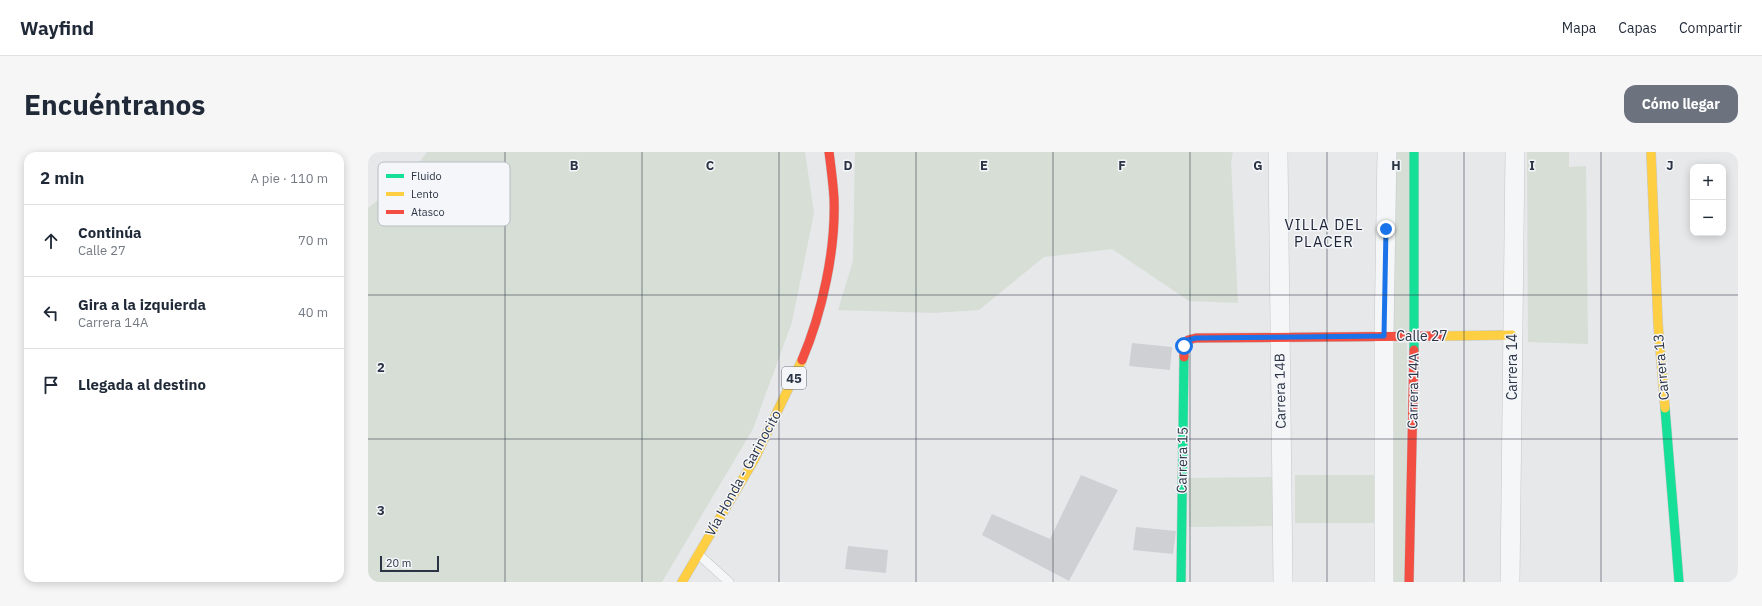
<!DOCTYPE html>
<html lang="es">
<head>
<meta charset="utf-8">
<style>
  :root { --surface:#fff; --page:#f6f6f7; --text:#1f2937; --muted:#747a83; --line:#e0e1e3; --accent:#6c737f }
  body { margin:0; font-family:"IBM Plex Sans",sans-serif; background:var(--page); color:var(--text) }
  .controls { position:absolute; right:12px; top:12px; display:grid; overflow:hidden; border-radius:8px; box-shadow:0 2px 10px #0003 }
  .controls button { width:36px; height:36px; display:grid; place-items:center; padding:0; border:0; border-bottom:1px solid var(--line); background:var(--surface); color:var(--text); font:20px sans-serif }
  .scale { position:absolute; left:12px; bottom:10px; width:59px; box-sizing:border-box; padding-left:4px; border:2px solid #2b3445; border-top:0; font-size:11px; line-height:14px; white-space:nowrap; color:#2b3445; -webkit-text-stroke:3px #f4f6f9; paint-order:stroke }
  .stop { position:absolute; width:12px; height:12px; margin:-9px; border:3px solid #1a73e8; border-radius:50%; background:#fff }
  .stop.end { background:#1a73e8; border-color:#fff; box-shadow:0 1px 4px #0008 }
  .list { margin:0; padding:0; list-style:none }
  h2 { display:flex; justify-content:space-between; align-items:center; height:52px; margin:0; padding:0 16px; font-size:17px }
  h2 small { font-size:13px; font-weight:400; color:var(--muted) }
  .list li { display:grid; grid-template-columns:26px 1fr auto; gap:12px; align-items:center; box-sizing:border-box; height:72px; padding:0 16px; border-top:1px solid var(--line) }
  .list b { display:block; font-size:15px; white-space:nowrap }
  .list p { margin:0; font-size:13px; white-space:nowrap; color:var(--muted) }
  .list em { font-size:13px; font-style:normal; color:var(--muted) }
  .icon { flex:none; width:22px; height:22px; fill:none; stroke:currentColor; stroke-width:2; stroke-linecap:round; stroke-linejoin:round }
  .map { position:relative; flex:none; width:1370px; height:430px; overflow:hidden; border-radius:12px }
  header { display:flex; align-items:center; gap:24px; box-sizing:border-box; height:56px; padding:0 20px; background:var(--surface); border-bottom:1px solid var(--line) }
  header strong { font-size:19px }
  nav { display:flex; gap:22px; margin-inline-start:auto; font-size:14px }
  .intro { display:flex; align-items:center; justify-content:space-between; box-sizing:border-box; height:96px; padding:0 24px }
  h1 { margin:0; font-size:28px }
  .button { padding:10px 18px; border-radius:12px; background:var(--accent); color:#fff; font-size:14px; font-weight:700 }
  main { display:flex; gap:24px; padding:0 24px }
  aside { flex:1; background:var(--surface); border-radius:12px; box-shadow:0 2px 10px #0003 }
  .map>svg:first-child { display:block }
  .green { fill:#d6ded6 }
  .building { fill:#ced0d3 }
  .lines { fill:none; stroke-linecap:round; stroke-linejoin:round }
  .lane-casing { stroke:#c4c6c8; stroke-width:10 }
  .street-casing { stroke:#c4c6c8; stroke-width:20 }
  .fast-casing { stroke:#c4c6c8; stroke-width:10 }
  .slow-casing { stroke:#c4c6c8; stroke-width:10 }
  .jam-casing { stroke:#c4c6c8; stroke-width:10 }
  .path { stroke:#c5c6ca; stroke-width:2.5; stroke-dasharray:3 3; stroke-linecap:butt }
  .lane { stroke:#f5f6f7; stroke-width:9 }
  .street { stroke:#f5f6f7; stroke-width:19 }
  .fast { stroke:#16e098; stroke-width:9 }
  .slow { stroke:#ffcf43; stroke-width:9 }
  .jam { stroke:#f24e42; stroke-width:9 }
  .route { stroke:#1a73e8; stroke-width:5 }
  .grid { fill:none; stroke:#2b3445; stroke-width:1; stroke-opacity:0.55 }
  .labels { text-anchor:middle; stroke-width:3; stroke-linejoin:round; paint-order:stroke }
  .shield { fill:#f4f6f9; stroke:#676e7b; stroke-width:1 }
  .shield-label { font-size:13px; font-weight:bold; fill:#2b3445 }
  .street-label { font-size:14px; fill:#2b3445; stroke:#f4f6f9 }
  .neighbourhood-label { font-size:15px; letter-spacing:1px; fill:#1d2536; stroke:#f4f6f9 }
  .key { fill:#f4f6f9; stroke:#b8bcc3; stroke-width:1 }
  .key-label { font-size:11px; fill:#2b3445 }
  .grid-label { font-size:13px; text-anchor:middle; font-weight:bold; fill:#2b3445; stroke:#f4f6f9; stroke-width:3; stroke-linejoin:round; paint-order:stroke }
</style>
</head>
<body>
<header>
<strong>Wayfind</strong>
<nav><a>Mapa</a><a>Capas</a><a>Compartir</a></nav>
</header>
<div class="intro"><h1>Encuéntranos</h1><a class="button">Cómo llegar</a></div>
<main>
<aside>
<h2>2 min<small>A pie · 110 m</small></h2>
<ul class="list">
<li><svg class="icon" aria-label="ahead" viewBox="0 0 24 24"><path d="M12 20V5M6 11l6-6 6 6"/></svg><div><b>Continúa</b><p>Calle 27</p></div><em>70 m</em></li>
<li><svg class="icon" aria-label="left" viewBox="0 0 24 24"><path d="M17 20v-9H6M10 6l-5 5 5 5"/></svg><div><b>Gira a la izquierda</b><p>Carrera 14A</p></div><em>40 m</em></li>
<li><svg class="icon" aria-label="arrive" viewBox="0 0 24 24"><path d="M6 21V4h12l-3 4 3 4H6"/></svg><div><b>Llegada al destino</b></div></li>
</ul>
</aside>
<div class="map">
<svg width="1370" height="430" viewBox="0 0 1370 430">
  <rect width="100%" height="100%" fill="#e6e8ea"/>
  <path class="green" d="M59 0H437L446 61 424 170 385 277 294 430H0V56L40 25Z
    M487 0H865L863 10 870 151 821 149 744 97 676 105 611 158 566 161 470 158 485 109Z
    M1025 0H1042L1041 179H1021Z
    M1159 0H1201V15L1218 14 1220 192 1160 190Z
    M1021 190 1039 191 1038 430H1026Z
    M927 323H1010L1009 371H927Z
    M906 325 907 374 821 375 820 326Z"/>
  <path class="building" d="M764 191 804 195 802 218 761 214Z
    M713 323 750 338 701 429 614 383 624 362 682 387Z
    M768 375 808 379 805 402 765 398Z
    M480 394 520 398 518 421 477 417Z"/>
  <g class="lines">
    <defs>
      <path id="lane" d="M330 402 361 430"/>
      <path id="street" d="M910 0 915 430
        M1016 430V184L1019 0
        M1142 430 1147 0"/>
      <path id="fast" d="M1046 198V0
        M1297 256 1311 430
        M813 430 816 205"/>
      <path id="slow" d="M1283 0 1290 172 1297 256
        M1072 184 1144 183
        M314 430 386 308 434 208"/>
      <path id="jam" d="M816 205V194L820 188 828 186 1072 184
        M434 208C454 161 468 98 466 46 465 31 463 15 461 0
        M1041 430 1046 198"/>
    </defs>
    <use href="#lane" class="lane-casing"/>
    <use href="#street" class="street-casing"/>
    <use href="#fast" class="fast-casing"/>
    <use href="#slow" class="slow-casing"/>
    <use href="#jam" class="jam-casing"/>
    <path class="path" d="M0 1 1 0"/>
    <use href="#lane" class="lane"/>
    <use href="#street" class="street"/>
    <use href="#fast" class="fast"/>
    <use href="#slow" class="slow"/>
    <use href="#jam" class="jam"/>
  </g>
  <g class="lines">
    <path class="route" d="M816 194 820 188 828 186 1016 184 1018 77"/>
  </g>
  <path class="grid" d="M137 0V430M274 0V430M411 0V430M548 0V430M685 0V430M822 0V430M959 0V430M1096 0V430M1233 0V430M0 143H1370M0 287H1370"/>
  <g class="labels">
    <rect class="shield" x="414" y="215" width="24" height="22" rx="3"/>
    <g class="shield-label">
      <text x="426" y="231">45</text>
    </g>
    <g class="street-label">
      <text x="1054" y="189">Calle 27</text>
      <text transform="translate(1144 215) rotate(-90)" y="5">Carrera 14</text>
      <text transform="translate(1293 215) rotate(-95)" y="5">Carrera 13</text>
      <text transform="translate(912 239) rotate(-91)" y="5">Carrera 14B</text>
      <text transform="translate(1045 239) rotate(-89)" y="5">Carrera 14A</text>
      <text transform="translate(814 308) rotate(-89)" y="5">Carrera 15</text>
      <text transform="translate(375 321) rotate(-61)" y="5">Vía Honda - Garinocito</text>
    </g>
    <g class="neighbourhood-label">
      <text x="956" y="78">VILLA DEL<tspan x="956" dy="17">PLACER</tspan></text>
    </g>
  </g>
  <rect x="10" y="10" width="132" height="64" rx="6" class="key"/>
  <rect x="18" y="22" width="18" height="4" fill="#16e098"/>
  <rect x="18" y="40" width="18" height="4" fill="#ffcf43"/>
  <rect x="18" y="58" width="18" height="4" fill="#f24e42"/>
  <g class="key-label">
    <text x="43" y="28">Fluido</text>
    <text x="43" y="46">Lento</text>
    <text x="43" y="64">Atasco</text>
  </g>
  <g class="grid-label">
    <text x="206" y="18">B</text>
    <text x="342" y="18">C</text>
    <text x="480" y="18">D</text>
    <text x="616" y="18">E</text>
    <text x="754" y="18">F</text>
    <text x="890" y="18">G</text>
    <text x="1028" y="18">H</text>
    <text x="1164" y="18">I</text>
    <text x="1302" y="18">J</text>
    <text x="13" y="220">2</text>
    <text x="13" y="363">3</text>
  </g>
</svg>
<div class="controls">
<button>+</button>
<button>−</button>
</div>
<div class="scale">20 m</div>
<div class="stop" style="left:816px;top:194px"></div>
<div class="stop end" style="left:1018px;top:77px"></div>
</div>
</main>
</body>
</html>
